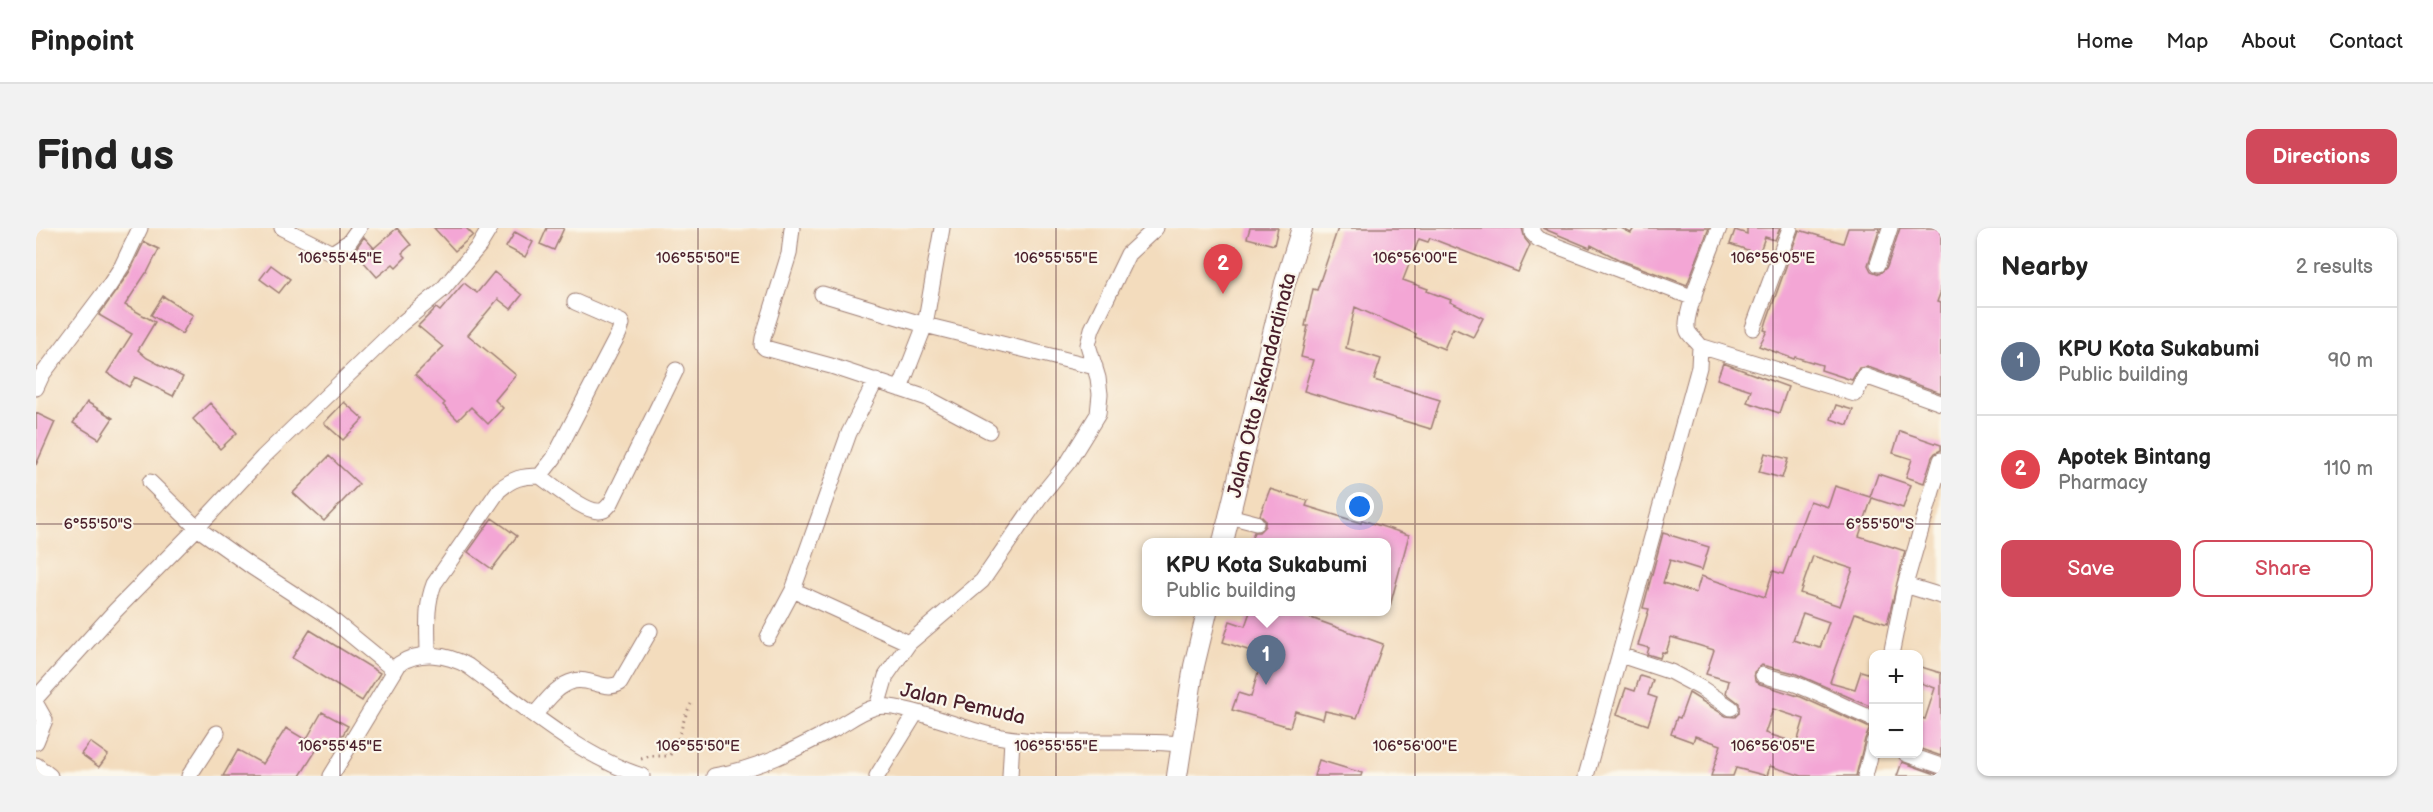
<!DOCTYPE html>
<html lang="en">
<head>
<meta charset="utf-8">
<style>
  :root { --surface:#fff; --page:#f2f2f2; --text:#222; --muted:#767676; --line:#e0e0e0; --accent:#d1495b }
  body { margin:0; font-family:"Balsamiq Sans",sans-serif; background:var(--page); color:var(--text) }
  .controls { position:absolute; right:18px; bottom:18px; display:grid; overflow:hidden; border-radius:12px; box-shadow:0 2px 4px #0004 }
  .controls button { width:54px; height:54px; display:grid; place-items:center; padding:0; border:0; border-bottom:2px solid var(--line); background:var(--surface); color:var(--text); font:30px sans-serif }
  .you { position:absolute; left:1324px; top:279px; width:21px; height:21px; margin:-15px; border:4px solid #fff; border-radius:50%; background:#1a73e8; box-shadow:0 0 0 9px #1a73e833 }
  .badge { display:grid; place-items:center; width:39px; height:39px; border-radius:50%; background:var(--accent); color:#fff; font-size:20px; font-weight:700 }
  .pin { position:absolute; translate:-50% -50px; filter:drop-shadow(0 2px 3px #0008) }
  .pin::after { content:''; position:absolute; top:32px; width:21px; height:18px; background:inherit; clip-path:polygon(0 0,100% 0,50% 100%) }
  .popup { position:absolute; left:1106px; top:310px; width:249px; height:78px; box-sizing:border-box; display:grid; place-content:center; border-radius:12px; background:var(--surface); filter:drop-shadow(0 2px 4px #0005); font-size:20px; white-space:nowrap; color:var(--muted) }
  .popup b { font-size:22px; color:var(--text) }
  .popup::after { content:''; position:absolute; left:50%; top:100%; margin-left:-12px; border:12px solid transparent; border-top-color:var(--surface) }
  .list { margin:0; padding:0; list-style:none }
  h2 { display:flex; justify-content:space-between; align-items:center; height:78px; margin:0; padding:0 24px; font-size:26px }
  h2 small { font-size:20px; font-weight:400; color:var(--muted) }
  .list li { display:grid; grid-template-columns:39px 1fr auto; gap:18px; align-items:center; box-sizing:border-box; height:108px; padding:0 24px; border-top:2px solid var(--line) }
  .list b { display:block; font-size:22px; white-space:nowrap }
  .list p { margin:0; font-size:20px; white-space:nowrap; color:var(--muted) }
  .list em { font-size:20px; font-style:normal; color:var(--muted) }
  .actions { display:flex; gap:12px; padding:18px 24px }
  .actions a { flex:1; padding:14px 0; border:2px solid var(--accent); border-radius:12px; text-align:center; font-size:21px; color:var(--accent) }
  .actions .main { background:var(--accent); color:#fff }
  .map { position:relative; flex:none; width:1905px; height:548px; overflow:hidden; border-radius:12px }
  header { display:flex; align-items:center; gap:36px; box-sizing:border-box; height:84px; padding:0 30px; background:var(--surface); border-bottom:2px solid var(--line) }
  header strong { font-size:28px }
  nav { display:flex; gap:33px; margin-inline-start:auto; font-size:21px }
  .intro { display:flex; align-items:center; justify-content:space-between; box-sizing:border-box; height:144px; padding:0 36px }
  h1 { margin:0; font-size:42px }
  .button { padding:15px 27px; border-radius:12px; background:var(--accent); color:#fff; font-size:21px; font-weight:700 }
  main { display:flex; gap:36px; padding:0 36px }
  aside { flex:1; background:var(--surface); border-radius:12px; box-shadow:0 2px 4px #0004 }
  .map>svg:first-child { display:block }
  .building { fill:#f3a6d5; fill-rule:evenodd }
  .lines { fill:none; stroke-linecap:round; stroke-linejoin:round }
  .minor-casing { stroke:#9e7e74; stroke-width:17 }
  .major-casing { stroke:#9e7e74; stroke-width:22 }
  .path { stroke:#9e7e74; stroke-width:3; stroke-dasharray:1.5 4.5; stroke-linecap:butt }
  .minor { stroke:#fff; stroke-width:15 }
  .major { stroke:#fff; stroke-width:20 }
  .ticks { fill:none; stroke:#4a1f2b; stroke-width:1.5; stroke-opacity:0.45 }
  .labels { text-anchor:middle; stroke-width:4.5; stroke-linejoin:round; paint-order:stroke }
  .street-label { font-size:20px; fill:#4a1f2b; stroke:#fbf7ec }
  .ticks-label { font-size:15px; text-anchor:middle; fill:#4a1f2b; stroke:#fbf7ec; stroke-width:4.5; stroke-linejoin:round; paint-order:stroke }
</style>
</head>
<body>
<header>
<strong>Pinpoint</strong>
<nav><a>Home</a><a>Map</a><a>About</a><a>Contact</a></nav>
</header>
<div class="intro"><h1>Find us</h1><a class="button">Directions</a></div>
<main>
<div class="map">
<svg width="1905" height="548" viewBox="0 0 1905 548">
  <rect width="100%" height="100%" fill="#fbf7ec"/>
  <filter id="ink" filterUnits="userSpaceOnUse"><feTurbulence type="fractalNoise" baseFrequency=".0167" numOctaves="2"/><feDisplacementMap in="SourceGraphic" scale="12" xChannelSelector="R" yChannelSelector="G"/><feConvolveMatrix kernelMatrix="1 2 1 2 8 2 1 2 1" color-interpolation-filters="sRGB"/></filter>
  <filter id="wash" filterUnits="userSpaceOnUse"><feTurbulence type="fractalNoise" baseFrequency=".008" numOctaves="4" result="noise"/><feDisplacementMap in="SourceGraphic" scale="24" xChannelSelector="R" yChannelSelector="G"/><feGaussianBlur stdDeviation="1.35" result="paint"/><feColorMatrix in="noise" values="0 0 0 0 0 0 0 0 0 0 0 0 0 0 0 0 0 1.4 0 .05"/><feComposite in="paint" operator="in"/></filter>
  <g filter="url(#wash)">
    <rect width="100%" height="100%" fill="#f3dcbd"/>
    <g id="blocks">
      <path class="building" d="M361 0 375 17 366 25 370 29 360 39 357 36 341 49 318 23 328 9 338 20Z
        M398 0H430L437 7 419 23Z
        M511 0H528L518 22 504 16Z
        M1214 0H1242L1238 17 1211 10Z
        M1302 0H1486L1489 11 1494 17 1482 44 1394 10 1392 14 1383 11 1367 52 1392 61 1391 63 1415 72 1414 74 1447 90 1437 109 1417 100 1408 121 1379 109 1380 106 1319 79 1310 120 1345 131 1338 152 1404 172 1395 201 1268 163 1277 132 1265 129 1272 98H1269L1277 61 1281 62Z
        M1506 0H1585L1595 5 1598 0H1673L1651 57 1584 32 1555 17 1554 20Z
        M1711 0H1744L1739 12 1729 9 1723 26 1694 16 1699 2 1711 6Z
        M1812 0H1844L1832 37 1835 43 1843 46 1851 39 1864 0H1905V63L1901 74 1905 75V165L1832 139 1823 140 1816 152 1785 142 1786 137 1759 129 1758 131 1723 118 1731 103 1728 102 1731 92 1763 2 1807 15Z
        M479 4 497 14 489 29 470 19Z
        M108 14 123 21 111 45H110L89 77 119 94 102 122 111 130 147 149 137 168 99 149 93 159 71 145 96 106 63 87 94 43Z
        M235 37 254 51 243 65 224 51Z
        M458 44 486 67 475 81 462 71 432 107 480 147 459 172 467 180 452 196 435 179 422 192 407 177 409 175 379 147 407 119 382 98 400 80 404 83 428 55 441 65Z
        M127 68 157 87 146 106 115 87Z
        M1687 135 1752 159 1743 185 1711 174 1715 162 1681 151Z
        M51 174 77 190 63 211 37 195Z
        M308 174 327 191 307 212 288 195Z
        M174 175 201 205 184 221 157 191Z
        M1800 177 1817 182 1812 197 1795 191Z
        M0 185 19 194 0 237Z
        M1864 203 1905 217V222L1899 225 1896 229 1888 255 1870 249 1876 231 1857 225Z
        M1729 225 1752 231 1746 250 1723 244Z
        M293 228 323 256 288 293 257 265Z
        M1842 246 1875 257 1867 280 1836 270 1823 308 1869 323 1851 396 1819 385 1794 454 1819 461 1825 443 1838 447V480L1758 445 1726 437 1718 444 1719 453 1724 456 1765 469 1834 500 1829 511 1820 548H1766L1734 538 1731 548 1700 540 1697 548H1675L1685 517 1659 508 1657 514 1635 506 1641 489 1644 490 1653 465 1690 488 1699 489 1703 485V475L1690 465 1693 453 1670 446 1678 422 1635 409 1630 425 1626 424 1624 430 1611 426 1613 420 1602 417 1613 381 1607 380 1627 305 1673 319 1666 342 1634 332 1627 355 1660 365 1665 348 1729 369 1737 343 1747 346 1774 273 1792 279 1799 258 1834 269ZM1777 328 1817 341 1804 378 1764 365ZM1767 385 1793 394 1784 420 1757 412ZM1737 481 1768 491 1761 515 1729 505Z
        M1234 261 1272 273 1270 278 1325 295 1326 292 1373 307 1354 378H1350V315H1214L1218 304H1223L1229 298V292L1224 287Z
        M456 290 481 308 456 341 432 324Z
        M1214 384H1269L1267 387 1347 416 1321 490 1289 483 1287 491 1259 483 1254 499 1196 482 1202 465 1215 469 1227 427 1187 414 1194 393 1209 398Z
        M274 402 344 445 326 473 256 430Z
        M1882 438 1905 445V528L1882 520V489L1889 491 1899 460 1882 454Z
        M1604 448 1617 452 1612 467 1621 470 1612 497 1581 486 1590 460 1599 463Z
        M286 484 312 498 301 517 288 510 264 548H187L202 522 227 536 250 500 270 512Z
        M54 514 72 527 63 539 45 526Z
        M1283 532 1326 545 1325 548H1278Z
        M1866 534 1905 548H1861Z"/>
    </g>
  </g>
  <g filter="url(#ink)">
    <use href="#blocks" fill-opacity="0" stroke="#9e7e74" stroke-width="1.5"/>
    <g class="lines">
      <defs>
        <path id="minor" d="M246 0 296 25 313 14 323 0
          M756 0 753 26 727 110 726 117 729 120 795 138 891 170 953 203
          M1496 0V5L1502 11 1658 70
          M1842 36 1854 0
          M786 66 889 97 1059 139
          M1717 100 1754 0
          M1664 118 1819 166 1829 148 1905 175
          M0 160 6 147 73 58 86 38 104 0
          M864 161 889 97 906 0
          M504 248C517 257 553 289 568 282 571 280 573 277 575 275L640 142
          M114 254 161 300 216 339 293 389 359 443
          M1193 288 1220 295
          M1869 357 1905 368
          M757 362 873 415
          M732 409 757 362 813 205 840 152
          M392 427C392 402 389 379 398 356L463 262C477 250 486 248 504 248L518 230 583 105 586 96 585 94 539 74
          M1584 427 1635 444 1665 460 1695 480
          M1855 427 1869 357 1905 232
          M1727 447C1738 451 1748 452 1759 456 1786 466 1811 481 1838 491
          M0 470 79 383 161 300 227 229 365 96 406 62 443 18 454 0
          M0 476 9 492 0 514
          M841 479 850 448 873 415 946 353 1003 270 1033 233 1062 186 1064 166 1062 150 1052 117 1056 101 1092 26 1120 0
          M499 486C510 474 521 457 538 453 553 449 570 464 584 455L614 403
          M1870 526 1905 538
          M0 537 14 548
          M153 548 181 505
          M295 548 363 436C384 422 411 426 432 438 484 476 545 529 606 548
          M678 548C721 541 757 523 796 502 810 495 824 483 840 479 863 474 928 501 955 507 1017 520 1083 510 1146 516
          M841 548 880 485
          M974 548 976 511
          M1550 548 1663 139 1664 118C1661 112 1651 107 1651 99 1649 81 1676 20 1683 0
          M1829 548 1838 513"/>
        <path id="major" d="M1187 314 1249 55 1266 0
          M1141 548 1158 438 1171 384"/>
      </defs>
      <use href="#minor" class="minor-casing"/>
      <use href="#major" class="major-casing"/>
      <path class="path" d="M605 531 614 528H633C645 513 645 493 655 476"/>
      <use href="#minor" class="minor"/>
      <use href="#major" class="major"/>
    </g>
  </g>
  <path class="ticks" d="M304 0V548M662 0V548M1020 0V548M1379 0V548M1737 0V548M0 296H1905"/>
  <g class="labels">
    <g class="street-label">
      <text transform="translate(1225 157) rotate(-76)" y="7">Jalan Otto Iskandardinata</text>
      <text transform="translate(927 475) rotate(13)" y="7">Jalan Pemuda</text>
    </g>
  </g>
  <g class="ticks-label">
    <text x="304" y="35">106°55'45"E</text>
    <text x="662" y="35">106°55'50"E</text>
    <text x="1020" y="35">106°55'55"E</text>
    <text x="1379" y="35">106°56'00"E</text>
    <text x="1737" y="35">106°56'05"E</text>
    <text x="62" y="301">6°55'50"S</text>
    <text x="1844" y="301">6°55'50"S</text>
    <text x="304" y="523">106°55'45"E</text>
    <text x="662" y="523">106°55'50"E</text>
    <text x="1020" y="523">106°55'55"E</text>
    <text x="1379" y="523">106°56'00"E</text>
    <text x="1737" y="523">106°56'05"E</text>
  </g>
</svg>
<div class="controls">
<button>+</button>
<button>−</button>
</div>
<div class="you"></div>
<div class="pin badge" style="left:1230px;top:457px;background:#5c6f8a">1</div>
<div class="popup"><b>KPU Kota Sukabumi</b>Public building</div>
<div class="pin badge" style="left:1187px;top:66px;background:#e0444e">2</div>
</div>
<aside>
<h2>Nearby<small>2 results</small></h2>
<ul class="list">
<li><span class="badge" style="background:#5c6f8a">1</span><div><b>KPU Kota Sukabumi</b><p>Public building</p></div><em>90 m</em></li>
<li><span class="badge" style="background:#e0444e">2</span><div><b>Apotek Bintang</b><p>Pharmacy</p></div><em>110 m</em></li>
</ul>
<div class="actions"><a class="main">Save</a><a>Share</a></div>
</aside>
</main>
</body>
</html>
